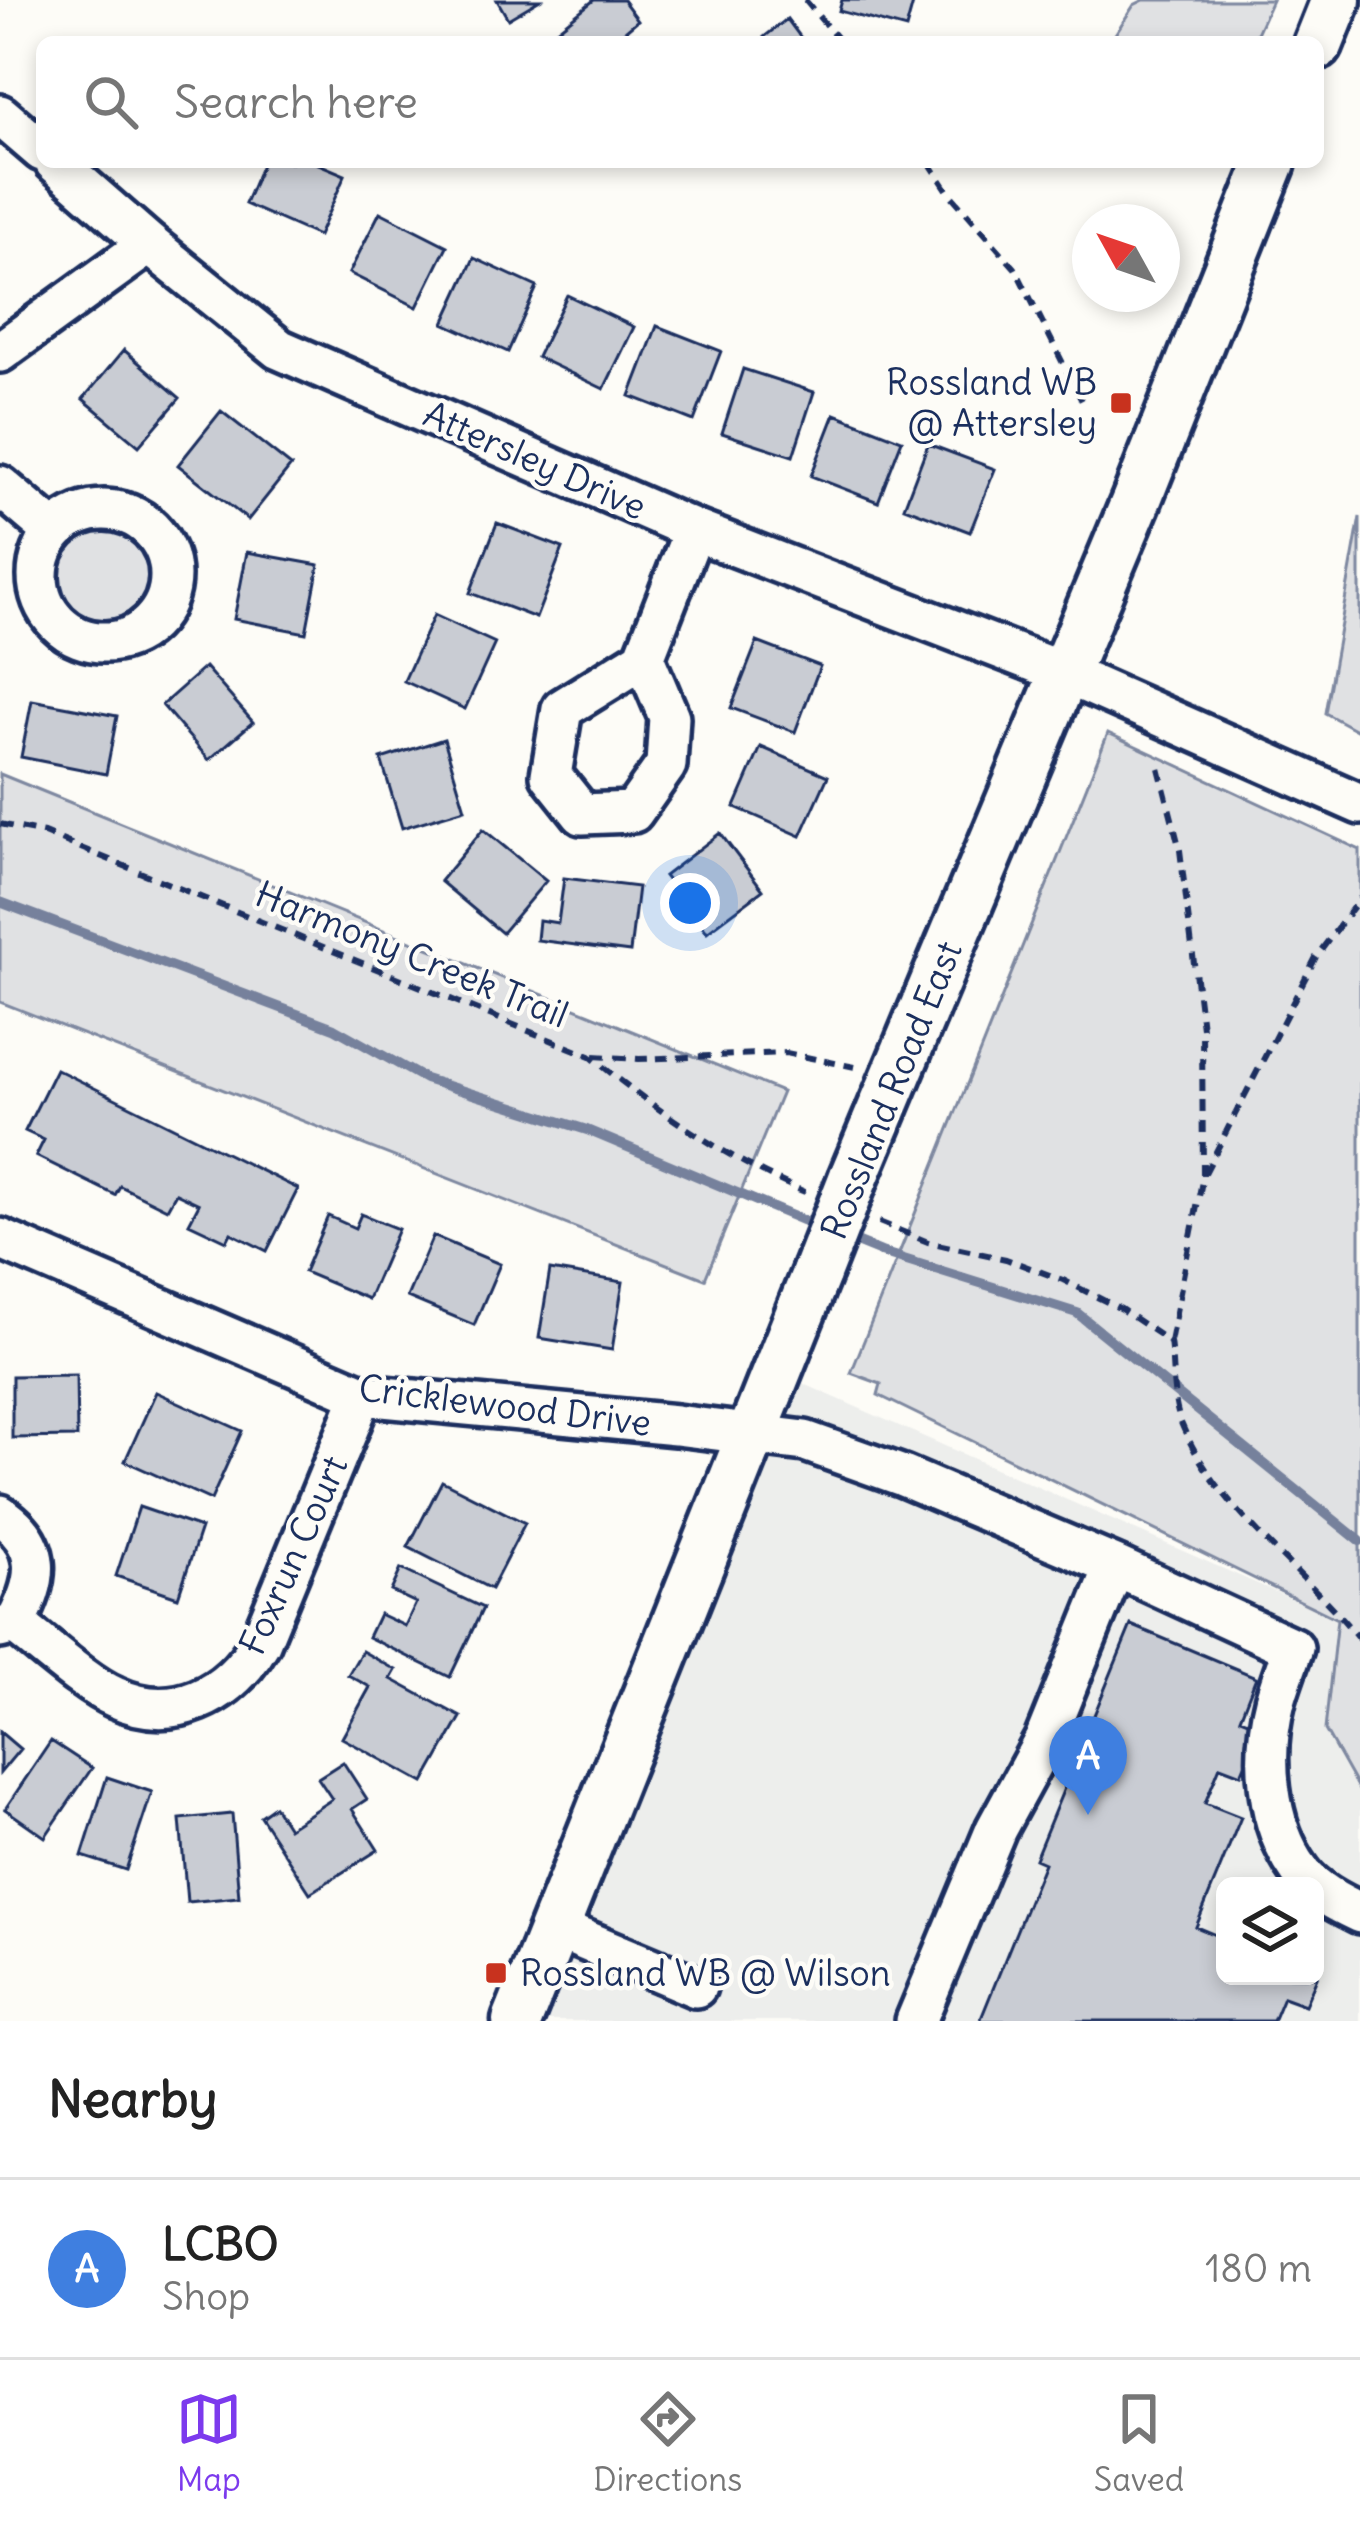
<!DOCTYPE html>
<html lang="en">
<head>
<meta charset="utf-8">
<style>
  :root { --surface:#fff; --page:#f6f6f6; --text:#222; --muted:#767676; --line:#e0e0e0; --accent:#7c3aed }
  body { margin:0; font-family:Delius,sans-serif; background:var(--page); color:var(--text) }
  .controls { position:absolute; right:36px; bottom:36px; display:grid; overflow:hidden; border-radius:18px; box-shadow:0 6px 18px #0003 }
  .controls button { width:108px; height:108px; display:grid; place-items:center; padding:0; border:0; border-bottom:3px solid var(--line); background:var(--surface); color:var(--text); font:60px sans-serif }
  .compass { position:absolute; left:1072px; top:204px; width:108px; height:108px; border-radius:50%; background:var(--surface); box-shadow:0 6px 18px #0003; rotate:310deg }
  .you { position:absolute; left:690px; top:903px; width:42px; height:42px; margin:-30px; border:9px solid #fff; border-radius:50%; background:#1a73e8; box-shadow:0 0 0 18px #1a73e833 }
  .badge { display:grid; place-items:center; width:78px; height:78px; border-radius:50%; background:var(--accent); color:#fff; font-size:39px; font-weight:700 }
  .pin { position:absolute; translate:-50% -99px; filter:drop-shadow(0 3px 6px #0008) }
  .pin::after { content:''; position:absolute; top:63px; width:42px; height:36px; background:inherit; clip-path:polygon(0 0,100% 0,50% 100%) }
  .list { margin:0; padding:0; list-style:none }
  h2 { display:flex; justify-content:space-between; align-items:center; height:156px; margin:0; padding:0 48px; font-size:51px }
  h2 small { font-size:39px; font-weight:400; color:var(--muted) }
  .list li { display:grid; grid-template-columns:78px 1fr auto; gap:36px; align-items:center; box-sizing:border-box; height:180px; padding:0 48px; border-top:3px solid var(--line) }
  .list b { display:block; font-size:45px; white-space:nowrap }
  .list p { margin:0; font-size:39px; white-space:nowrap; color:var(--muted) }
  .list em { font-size:39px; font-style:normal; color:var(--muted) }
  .icon { flex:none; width:66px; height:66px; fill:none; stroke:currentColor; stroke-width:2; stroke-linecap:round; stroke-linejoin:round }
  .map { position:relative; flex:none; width:1360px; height:2021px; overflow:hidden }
  .search { position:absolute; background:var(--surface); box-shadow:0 6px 18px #0003; left:36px; right:36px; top:36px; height:132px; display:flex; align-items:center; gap:30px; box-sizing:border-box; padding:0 42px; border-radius:18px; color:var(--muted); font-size:45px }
  .sheet { height:336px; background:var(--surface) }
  nav { display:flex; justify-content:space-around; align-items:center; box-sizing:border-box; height:168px; border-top:3px solid var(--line); background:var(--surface); font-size:33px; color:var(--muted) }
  nav a { display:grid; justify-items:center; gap:6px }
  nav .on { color:var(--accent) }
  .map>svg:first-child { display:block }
  .built { fill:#edeeec; fill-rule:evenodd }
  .green { fill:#e0e1e3; stroke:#7e88a0; stroke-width:3 }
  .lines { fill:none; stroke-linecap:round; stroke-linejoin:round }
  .stream { stroke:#76819c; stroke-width:10 }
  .building { fill:#c9ccd3; stroke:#1b2f5e; stroke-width:3 }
  .minor-casing { stroke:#1b2f5e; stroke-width:48 }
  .major-casing { stroke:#1b2f5e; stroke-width:57 }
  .path { stroke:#1b2f5e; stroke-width:6; stroke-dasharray:12 9; stroke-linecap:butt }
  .minor { stroke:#fdfcf7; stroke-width:39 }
  .major { stroke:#fdfcf7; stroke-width:48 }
  .major-bridge-casing { stroke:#1b2f5e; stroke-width:57; stroke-linecap:butt }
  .major-bridge { stroke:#fdfcf7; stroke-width:48 }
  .poi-dot { fill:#c8321e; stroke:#fdfcf7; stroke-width:4.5 }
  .labels { text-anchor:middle; stroke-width:9; stroke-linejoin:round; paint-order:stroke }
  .poi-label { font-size:36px; fill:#1b2f5e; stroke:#fdfcf7; text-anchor:end }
  .street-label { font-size:36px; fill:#1b2f5e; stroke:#fdfcf7 }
</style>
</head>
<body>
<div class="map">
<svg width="1360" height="2021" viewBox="0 0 1360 2021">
  <rect width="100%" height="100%" fill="#fdfcf7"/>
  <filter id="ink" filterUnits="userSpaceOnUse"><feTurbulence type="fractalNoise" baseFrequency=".00833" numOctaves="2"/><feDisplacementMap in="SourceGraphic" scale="24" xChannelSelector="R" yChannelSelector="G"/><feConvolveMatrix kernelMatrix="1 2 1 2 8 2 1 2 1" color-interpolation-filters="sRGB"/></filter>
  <g filter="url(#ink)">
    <path class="built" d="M777 1372 1337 1619 1325 1730 1360 1792V2021H517ZM1225 1886H1315V1976H1225Z"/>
    <path class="green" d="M1144 0H1272L1253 42H1110L1134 5Z
      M1360 517V732L1325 713Z
      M56 574a48 48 0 1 1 96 0a48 48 0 1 1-96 0Z
      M1108 733 1360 850V1792L1325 1730 1337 1619 878 1395 881 1384 851 1373Z
      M0 774 782 1092 705 1279 0 1002Z"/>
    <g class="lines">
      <path class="stream" d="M0 902 334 1028 425 1079 587 1130 821 1228
        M844 1237 881 1252 1077 1313 1360 1541"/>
    </g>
    <path class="building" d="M497 0H540L508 19Z
      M594 0H623L638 20 612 42H545L544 40Z
      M842 0H914L906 29 839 11Z
      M787 19 804 42H767L764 37Z
      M263 162H314L345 175 318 236 245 204Z
      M380 212 447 246 417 307 349 273Z
      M474 258 537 287 508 352 444 323Z
      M567 295 634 327 604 389 537 357Z
      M657 326 721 351 694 421 630 396Z
      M124 350 180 398 139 446 83 399Z
      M743 369 814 392 793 456 722 433Z
      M221 411 291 466 248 520 178 465Z
      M835 414 902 440 878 502 811 476Z
      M928 444 995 469 970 532 904 507Z
      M497 523 563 548 536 618 470 593Z
      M247 552 319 565 306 633 234 619Z
      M434 615 495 643 465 709 404 681Z
      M757 642 820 666 795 732 731 708Z
      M205 667 253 722 209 760 162 705Z
      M32 700 117 716 106 774 21 757Z
      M444 739 465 809 402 828 381 759Z
      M761 747 828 776 801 836 735 807Z
      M483 829 546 881 502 933 440 881Z
      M720 833 763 890 707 932 664 876Z
      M564 878 638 887 630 952 537 940 539 920 558 923Z
      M56 1069 298 1189 267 1251 231 1233 227 1241 189 1223 199 1204 176 1193 167 1209 120 1186 115 1195 36 1156 44 1140 25 1131Z
      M361 1214 398 1229 368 1299 304 1272 328 1216 355 1228Z
      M433 1236 500 1264 474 1325 407 1297Z
      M550 1270 623 1282 612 1350 539 1338Z
      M76 1375 77 1437 12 1438V1376Z
      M156 1392 242 1431 211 1500 125 1461Z
      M442 1481 525 1523 491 1589 408 1547Z
      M139 1507 201 1528 178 1597 116 1576Z
      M401 1569 483 1608 450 1677 368 1637 379 1614 405 1626 416 1603 391 1591Z
      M1131 1625 1256 1677 1240 1718 1261 1726 1241 1774 1220 1766 1205 1803 1241 1817 1196 1927 1225 1939V1976L1317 1977 1305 2005 1283 1997 1273 2021H980L1044 1863 1035 1859Z
      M362 1651 396 1670 391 1679 461 1717 424 1783 342 1738 370 1687 348 1675Z
      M0 1732 20 1749 0 1773Z
      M51 1741 92 1768 45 1837 5 1809Z
      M343 1762 367 1799 352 1809 378 1850 310 1893 260 1816 274 1806 288 1828 332 1799 318 1778Z
      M107 1777 152 1792 126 1870 82 1856Z
      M232 1814 239 1897 187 1902 180 1819Z"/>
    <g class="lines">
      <defs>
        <path id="minor" d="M0 115 42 151
          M55 162 149 244 279 349 694 530 1064 673 1360 804
          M0 352 149 244
          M0 486 54 532
          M38 576a66 66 0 1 1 132 0a66 66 0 1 1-132 0Z
          M644 658 669 717 666 765 633 812 582 814 551 775 562 709 644 658 694 530
          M0 1239 362 1395 676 1425 805 1441 903 1476 1115 1566 1045 1739 996 1829 916 2021
          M0 1515C45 1545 39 1581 15 1624L0 1628
          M1115 1566 1293 1648C1287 1665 1280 1683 1275 1701 1261 1755 1266 1824 1300 1871 1313 1890 1339 1903 1360 1913
          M15 1624C42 1644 86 1685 115 1697 174 1724 229 1696 260 1643L362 1395
          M553 1927 696 1987"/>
        <path id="major" d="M1318 45 1336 0
          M853 1179 1136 501 1271 162
          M517 2021 817 1271"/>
      </defs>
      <use href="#minor" class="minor-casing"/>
      <use href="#major" class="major-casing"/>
      <path class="path" d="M805 0 840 42
        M929 162 950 194 1015 268 1084 405
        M1159 768 1180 850 1202 1028 1203 1176 1170 1342
        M0 824 44 833 590 1056C655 1110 728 1160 805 1192
        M594 1056 639 1059 786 1053 855 1067
        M1205 1173 1316 957 1360 898
        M879 1222 928 1242 1006 1259 1063 1280 1121 1309 1170 1342C1174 1369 1171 1399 1182 1425 1219 1512 1302 1567 1360 1640"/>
      <use href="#minor" class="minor"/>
      <use href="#major" class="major"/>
      <defs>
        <path id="major-bridge" d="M817 1271 853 1179"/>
      </defs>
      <use href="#major-bridge" class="major-bridge-casing"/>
      <use href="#major-bridge" class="major-bridge"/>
    </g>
  </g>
  <g class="poi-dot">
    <rect x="1109" y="391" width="24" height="24" rx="6"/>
    <rect x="484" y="1961" width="24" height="24" rx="6"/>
  </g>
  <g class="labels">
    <g class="poi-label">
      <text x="1097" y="395">Rossland WB<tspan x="1097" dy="41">@ Attersley</tspan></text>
      <text x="520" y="1986" text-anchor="start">Rossland WB @ Wilson</text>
    </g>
    <g class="street-label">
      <text transform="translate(535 460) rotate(24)" y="13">Attersley Drive</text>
      <text transform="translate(412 954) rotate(22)" y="13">Harmony Creek Trail</text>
      <text transform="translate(891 1090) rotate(-68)" y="13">Rossland Road East</text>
      <text transform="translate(505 1405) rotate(7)" y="13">Cricklewood Drive</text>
      <text transform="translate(293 1555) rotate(-66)" y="13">Foxrun Court</text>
    </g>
  </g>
</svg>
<div class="controls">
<button><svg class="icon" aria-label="layers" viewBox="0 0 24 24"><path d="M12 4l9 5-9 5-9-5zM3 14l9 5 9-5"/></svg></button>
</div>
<svg class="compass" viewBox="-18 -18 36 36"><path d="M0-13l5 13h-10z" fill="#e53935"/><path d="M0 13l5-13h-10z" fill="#767676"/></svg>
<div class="you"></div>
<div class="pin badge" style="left:1088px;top:1815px;background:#3f7fe0">A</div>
<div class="search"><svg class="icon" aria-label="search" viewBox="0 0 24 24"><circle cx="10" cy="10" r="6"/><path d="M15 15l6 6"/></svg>Search here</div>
</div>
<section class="sheet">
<h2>Nearby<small></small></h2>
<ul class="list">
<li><span class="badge" style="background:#3f7fe0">A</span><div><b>LCBO</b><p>Shop</p></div><em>180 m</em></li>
</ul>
</section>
<nav>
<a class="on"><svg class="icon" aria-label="map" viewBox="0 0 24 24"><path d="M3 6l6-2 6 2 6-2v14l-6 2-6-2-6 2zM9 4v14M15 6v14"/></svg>Map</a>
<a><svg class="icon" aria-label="directions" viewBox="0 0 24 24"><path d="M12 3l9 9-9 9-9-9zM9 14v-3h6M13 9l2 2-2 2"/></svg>Directions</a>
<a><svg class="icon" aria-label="saved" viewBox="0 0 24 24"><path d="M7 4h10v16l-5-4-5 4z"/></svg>Saved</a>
</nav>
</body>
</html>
